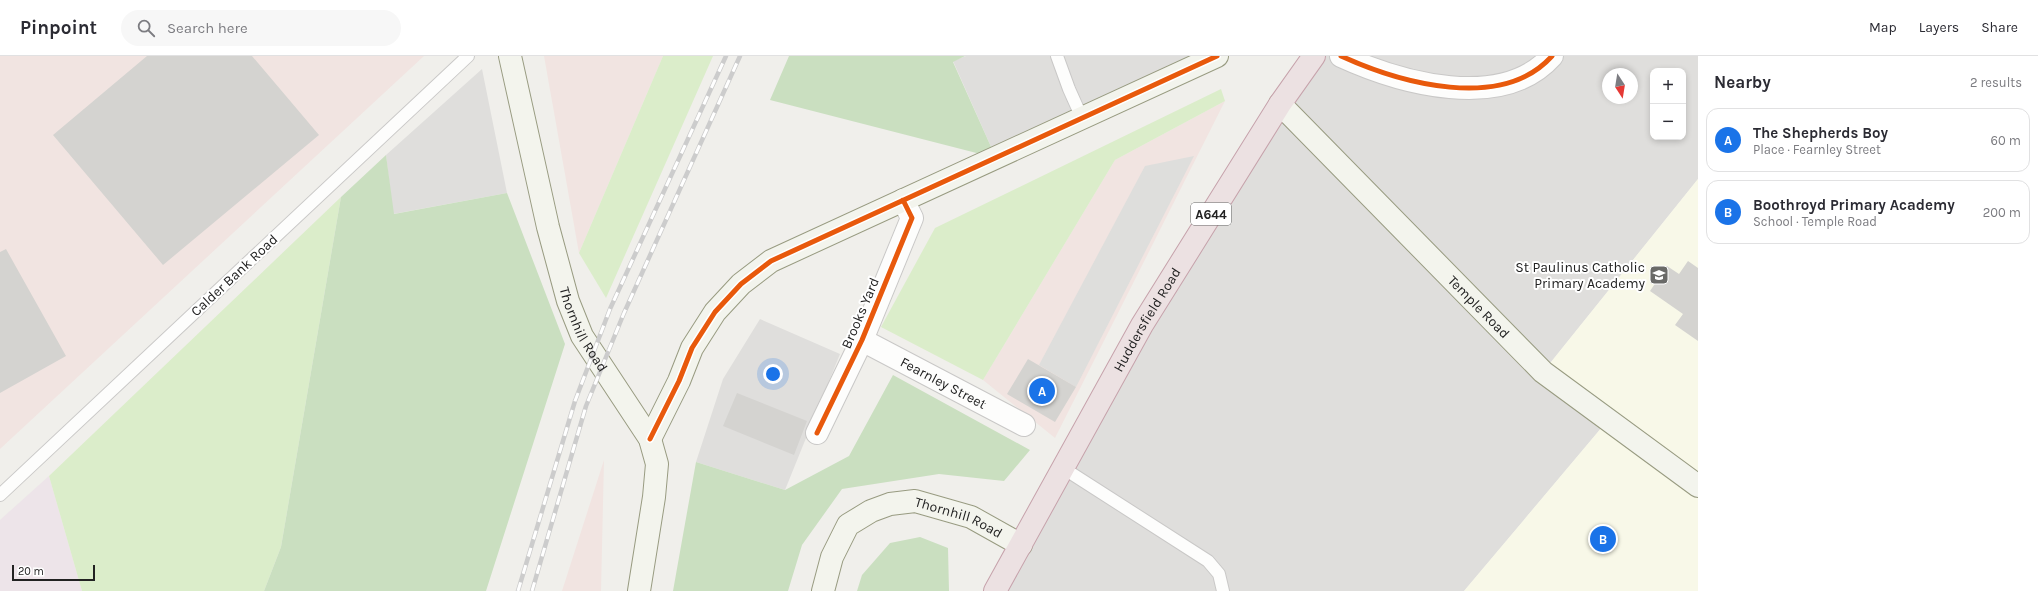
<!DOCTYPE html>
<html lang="en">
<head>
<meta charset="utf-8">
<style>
  :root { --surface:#fff; --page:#f7f7f7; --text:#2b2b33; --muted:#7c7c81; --line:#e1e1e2; --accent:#1a73e8 }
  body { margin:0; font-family:Karla,sans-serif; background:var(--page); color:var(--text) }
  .controls { position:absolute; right:12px; top:12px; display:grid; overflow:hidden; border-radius:8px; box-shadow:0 2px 6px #0003 }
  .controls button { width:36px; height:36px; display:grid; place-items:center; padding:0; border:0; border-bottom:1px solid var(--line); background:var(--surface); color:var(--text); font:20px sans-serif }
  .compass { position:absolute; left:1602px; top:12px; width:36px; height:36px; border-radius:50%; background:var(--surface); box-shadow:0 2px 6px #0003; rotate:168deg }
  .scale { position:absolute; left:12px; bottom:10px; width:83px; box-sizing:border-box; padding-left:4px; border:2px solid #222; border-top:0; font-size:11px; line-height:14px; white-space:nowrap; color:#222; -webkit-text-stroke:3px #fff; paint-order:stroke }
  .you { position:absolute; left:773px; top:318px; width:14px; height:14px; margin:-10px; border:3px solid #fff; border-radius:50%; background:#1a73e8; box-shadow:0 0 0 6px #1a73e833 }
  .badge { display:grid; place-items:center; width:26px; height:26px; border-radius:50%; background:var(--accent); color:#fff; font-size:13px; font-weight:700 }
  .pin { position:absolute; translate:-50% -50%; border:2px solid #fff; box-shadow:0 1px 4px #0006 }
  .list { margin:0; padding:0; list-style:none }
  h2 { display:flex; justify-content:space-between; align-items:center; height:52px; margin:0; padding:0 16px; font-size:17px }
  h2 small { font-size:13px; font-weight:400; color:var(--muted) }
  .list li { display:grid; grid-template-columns:26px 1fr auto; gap:12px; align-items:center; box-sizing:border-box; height:64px; margin:0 8px 8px; padding:0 8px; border:1px solid var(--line); border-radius:12px }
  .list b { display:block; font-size:15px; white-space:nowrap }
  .list p { margin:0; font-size:13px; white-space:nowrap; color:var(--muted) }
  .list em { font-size:13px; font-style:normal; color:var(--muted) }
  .icon { flex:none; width:22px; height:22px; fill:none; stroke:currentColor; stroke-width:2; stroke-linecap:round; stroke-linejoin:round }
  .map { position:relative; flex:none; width:1698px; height:535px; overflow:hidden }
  header { display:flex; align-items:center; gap:24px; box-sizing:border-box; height:56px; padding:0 20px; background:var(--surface); border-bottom:1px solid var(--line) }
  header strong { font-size:19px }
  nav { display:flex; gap:22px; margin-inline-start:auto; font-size:14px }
  .search { width:280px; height:36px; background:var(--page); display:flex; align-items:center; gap:10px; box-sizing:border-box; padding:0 14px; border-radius:22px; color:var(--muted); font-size:15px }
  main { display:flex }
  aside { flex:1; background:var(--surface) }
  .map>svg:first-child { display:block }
  .residential { fill:#dfdedc; fill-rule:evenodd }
  .commercial { fill:#f1e4e1 }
  .industrial { fill:#ede4e9 }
  .education { fill:#f8f8e8 }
  .religious { fill:#dededc }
  .grass { fill:#dbedca }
  .forest { fill:#cadfc0 }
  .building { fill:#d4d3d0 }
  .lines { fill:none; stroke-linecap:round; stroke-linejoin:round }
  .lane-casing { stroke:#c9c8c7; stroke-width:14 }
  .street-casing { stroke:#c9c8c7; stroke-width:24 }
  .secondary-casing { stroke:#989b81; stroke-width:24 }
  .highway-casing { stroke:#c6a2ab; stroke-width:24 }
  .lane { stroke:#fdfdfc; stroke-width:12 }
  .street { stroke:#fdfdfc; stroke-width:22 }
  .secondary { stroke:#f3f4ed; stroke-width:22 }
  .highway { stroke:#ece1e2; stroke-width:22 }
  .rail-casing { stroke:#ccc; stroke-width:4.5 }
  .rail { stroke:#fff; stroke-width:3; stroke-dasharray:9; stroke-linecap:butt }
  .cycleway-casing { stroke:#fff; stroke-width:8 }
  .cycleway { stroke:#e8590c; stroke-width:5 }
  .labels { text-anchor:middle; stroke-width:4; stroke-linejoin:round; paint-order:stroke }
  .shield { fill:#fff; stroke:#646464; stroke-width:1 }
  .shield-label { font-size:13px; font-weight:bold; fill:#222 }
  .poi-label { font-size:14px; fill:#222; stroke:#fff; text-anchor:end }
  .street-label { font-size:14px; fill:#222; stroke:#fff }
</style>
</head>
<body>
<header>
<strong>Pinpoint</strong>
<div class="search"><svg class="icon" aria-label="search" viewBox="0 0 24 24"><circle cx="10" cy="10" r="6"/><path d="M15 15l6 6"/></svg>Search here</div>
<nav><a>Map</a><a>Layers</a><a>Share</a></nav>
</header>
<main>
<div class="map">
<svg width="1698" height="535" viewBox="0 0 1698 535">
  <rect width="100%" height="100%" fill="#f0efeb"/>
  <path class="residential" d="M966 0H1217L996 102 953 5Z
    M1314 0H1698V123L1543 316 1608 364 1464 535H995ZM1653 15H1683V81H1653ZM1608 18H1632V42H1608Z
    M482 13 507 137 393 158 386 99Z
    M760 263 840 298 785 434 696 406 723 323Z"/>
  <path class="commercial" d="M0 0H424L0 393Z
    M544 0H663L579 197Z
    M1225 45 1055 382 983 324 1115 104Z
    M604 404 601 535H562Z"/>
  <path class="industrial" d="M49 420 82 535H0V464Z"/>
  <path class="education" d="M1698 123V535H1464L1608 364 1543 316Z"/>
  <path class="religious" d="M1194 100 1076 331 1039 309 1145 110Z"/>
  <path class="grass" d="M663 0H713L606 242 579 197Z
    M1221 33 1225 45 1115 104 983 324 881 271 935 172Z
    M341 141 281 491 264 535H82L49 420Z"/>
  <path class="forest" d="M789 0H965L953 6 996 102 770 44Z
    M386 99 394 158 507 137 565 288 486 535H264L281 491 341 141Z
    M893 319 1030 394 1004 425 939 418 842 433 802 489 788 535H673L696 406 785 434 849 400Z
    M920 481 948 492 949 535H857L862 519 890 487Z"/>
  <path class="building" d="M147 0H252L319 79 163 209 53 79Z
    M6 193 66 300 0 337V196Z
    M1688 205 1698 212V285L1675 269 1683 258 1650 235 1667 210 1679 218Z
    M1028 303 1076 331 1055 366 1007 338Z
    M737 337 807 365 794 399 723 370Z"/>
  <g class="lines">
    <defs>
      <path id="lane" d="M1057 0 1069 33 1082 62
        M1063 412 1208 505 1219 518 1223 535
        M0 439 468 0"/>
      <g id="street">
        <path d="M1341 0C1400 27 1502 56 1552 0"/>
        <path id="s1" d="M862 284 1024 369"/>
        <path d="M817 377 862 284 912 162 903 144"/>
      </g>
      <g id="secondary">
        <path id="s2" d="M510 0 548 171 568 245 582 280 650 383 657 408 654 441 639 535"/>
        <path id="s3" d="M1280 48 1543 316 1698 430"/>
        <path d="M650 383 679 325 692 292 715 256 741 228 771 205 1217 0"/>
        <path id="s4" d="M823 535 832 501 848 469 871 455 890 448 915 445 971 461 1021 489"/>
      </g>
      <g id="highway">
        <path id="s5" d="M995 535 1142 269 1280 48 1314 0"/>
      </g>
    </defs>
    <use href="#lane" class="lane-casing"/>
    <use href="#street" class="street-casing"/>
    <use href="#secondary" class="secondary-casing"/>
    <use href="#highway" class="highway-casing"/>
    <use href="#lane" class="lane"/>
    <use href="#street" class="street"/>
    <use href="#secondary" class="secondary"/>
    <use href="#highway" class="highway"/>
    <defs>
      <path id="rail" d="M518 535 575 345 610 253 726 0
        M532 535 586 350 624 257 740 0"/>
    </defs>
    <use href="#rail" class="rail-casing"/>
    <use href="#rail" class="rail"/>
    <defs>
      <path id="cycleway" d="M1341 0C1400 27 1502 56 1552 0
        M817 377 862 284 912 162 903 144
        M650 383 679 325 692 292 715 256 741 228 771 205 1217 0"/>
    </defs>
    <use href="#cycleway" class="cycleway-casing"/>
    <use href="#cycleway" class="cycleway"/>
  </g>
  <defs>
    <symbol id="school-square" viewBox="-11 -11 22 22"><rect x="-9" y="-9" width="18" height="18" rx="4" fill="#6a6a68" stroke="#fff"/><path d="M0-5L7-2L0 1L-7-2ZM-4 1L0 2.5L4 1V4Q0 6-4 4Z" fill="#fff"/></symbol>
  </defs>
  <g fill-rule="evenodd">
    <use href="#school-square" x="1648" y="208" width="22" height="22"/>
  </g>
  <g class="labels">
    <rect class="shield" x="1191" y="147" width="40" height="22" rx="3"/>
    <g class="shield-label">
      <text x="1211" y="163">A644</text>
    </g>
    <g class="poi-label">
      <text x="1645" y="216">St Paulinus Catholic<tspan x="1645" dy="16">Primary Academy</tspan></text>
    </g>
    <g class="street-label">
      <text transform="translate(234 219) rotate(-43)" y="5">Calder Bank Road</text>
      <text dy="5" stroke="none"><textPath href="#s3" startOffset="284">Temple Road</textPath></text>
      <text transform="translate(860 257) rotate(-67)" y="5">Brooks Yard</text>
      <text dy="5" stroke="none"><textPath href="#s5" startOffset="311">Huddersfield Road</textPath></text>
      <text dy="5" stroke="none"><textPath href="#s2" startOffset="284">Thornhill Road</textPath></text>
      <text dy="5" stroke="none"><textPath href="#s1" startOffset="92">Fearnley Street</textPath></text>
      <text dy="5" stroke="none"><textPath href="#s4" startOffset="190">Thornhill Road</textPath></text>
    </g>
  </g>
</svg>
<div class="controls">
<button>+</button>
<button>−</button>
</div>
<svg class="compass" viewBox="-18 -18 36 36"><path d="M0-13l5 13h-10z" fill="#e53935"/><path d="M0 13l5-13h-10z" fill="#7c7c81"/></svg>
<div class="scale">20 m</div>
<div class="you"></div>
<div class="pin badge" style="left:1042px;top:335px">A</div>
<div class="pin badge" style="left:1603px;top:483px">B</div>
</div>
<aside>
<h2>Nearby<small>2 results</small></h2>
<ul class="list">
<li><span class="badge">A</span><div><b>The Shepherds Boy</b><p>Place · Fearnley Street</p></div><em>60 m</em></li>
<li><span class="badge">B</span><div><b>Boothroyd Primary Academy</b><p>School · Temple Road</p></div><em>200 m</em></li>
</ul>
</aside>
</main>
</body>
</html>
